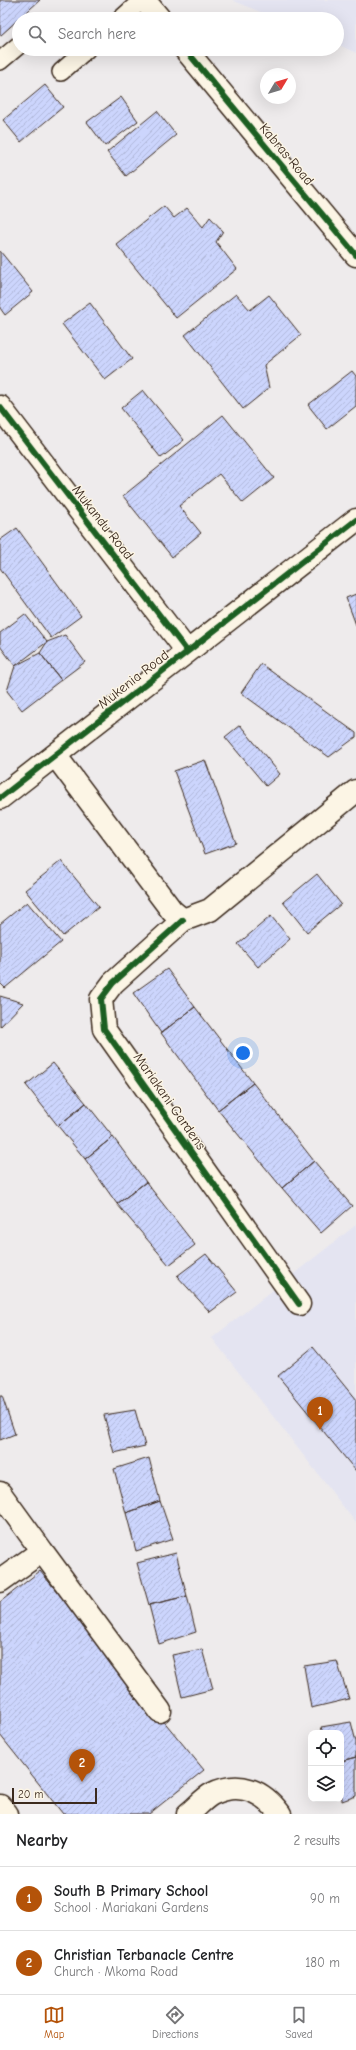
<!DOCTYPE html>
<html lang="en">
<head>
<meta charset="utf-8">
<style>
  :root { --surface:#fff; --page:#f6f6f6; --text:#202124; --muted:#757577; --line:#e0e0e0; --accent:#b45309 }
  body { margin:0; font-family:"Comic Neue",sans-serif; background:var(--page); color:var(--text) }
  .controls { position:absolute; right:12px; bottom:12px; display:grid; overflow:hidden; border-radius:8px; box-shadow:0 4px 16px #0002 }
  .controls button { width:36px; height:36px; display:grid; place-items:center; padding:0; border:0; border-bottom:1px solid var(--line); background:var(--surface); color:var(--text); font:20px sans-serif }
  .compass { position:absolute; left:260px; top:68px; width:36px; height:36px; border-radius:50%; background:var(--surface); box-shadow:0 4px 16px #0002; rotate:52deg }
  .scale { position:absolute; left:12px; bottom:10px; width:85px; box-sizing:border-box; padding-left:4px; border:2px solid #3b2a1e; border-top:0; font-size:11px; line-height:14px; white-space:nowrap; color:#3b2a1e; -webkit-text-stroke:3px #fcf5e5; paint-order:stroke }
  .you { position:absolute; left:243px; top:1053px; width:14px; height:14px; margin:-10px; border:3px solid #fff; border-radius:50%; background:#1a73e8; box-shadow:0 0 0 6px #1a73e833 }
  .badge { display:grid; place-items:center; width:26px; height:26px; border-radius:50%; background:var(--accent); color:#fff; font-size:13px; font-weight:700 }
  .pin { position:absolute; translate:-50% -33px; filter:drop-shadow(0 1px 2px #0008) }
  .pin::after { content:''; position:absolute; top:21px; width:14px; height:12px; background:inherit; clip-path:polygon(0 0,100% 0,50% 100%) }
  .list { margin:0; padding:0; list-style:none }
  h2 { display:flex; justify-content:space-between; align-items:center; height:52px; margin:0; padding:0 16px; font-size:17px }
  h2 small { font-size:13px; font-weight:400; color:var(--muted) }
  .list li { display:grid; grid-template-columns:26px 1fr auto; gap:12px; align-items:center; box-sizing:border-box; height:64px; padding:0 16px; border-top:1px solid var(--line) }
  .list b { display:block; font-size:15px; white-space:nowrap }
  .list p { margin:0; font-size:13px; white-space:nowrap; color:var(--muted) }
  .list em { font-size:13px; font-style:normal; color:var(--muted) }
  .icon { flex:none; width:22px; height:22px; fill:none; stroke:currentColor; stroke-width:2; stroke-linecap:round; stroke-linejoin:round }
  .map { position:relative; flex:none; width:356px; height:1814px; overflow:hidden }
  .search { position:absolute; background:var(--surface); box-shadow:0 4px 16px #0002; left:12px; right:12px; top:12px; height:44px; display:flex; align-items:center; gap:10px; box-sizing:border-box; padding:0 14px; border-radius:22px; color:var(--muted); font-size:15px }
  .sheet { height:180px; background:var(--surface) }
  nav { display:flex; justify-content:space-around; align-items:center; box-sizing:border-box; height:56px; border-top:1px solid var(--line); background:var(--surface); font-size:11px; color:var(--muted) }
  nav a { display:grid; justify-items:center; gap:2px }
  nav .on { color:var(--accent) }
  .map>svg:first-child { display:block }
  .built { fill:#e4e4f1 }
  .building { fill:url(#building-hatch); stroke:#3b2a1e }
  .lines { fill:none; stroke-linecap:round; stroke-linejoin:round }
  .service-casing { stroke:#3b2a1e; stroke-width:20 }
  .minor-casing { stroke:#3b2a1e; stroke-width:25 }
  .service { stroke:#fcf5e5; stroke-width:17 }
  .minor { stroke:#fcf5e5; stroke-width:22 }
  .cycleway-casing { stroke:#fcf5e5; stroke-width:8 }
  .cycleway { stroke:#1b5e20; stroke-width:6 }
  .labels { text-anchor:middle; stroke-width:3; stroke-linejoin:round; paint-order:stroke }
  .street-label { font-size:14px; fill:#3b2a1e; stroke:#fcf5e5 }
</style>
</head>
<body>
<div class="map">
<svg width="356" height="1814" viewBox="0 0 356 1814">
  <defs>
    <pattern id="building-hatch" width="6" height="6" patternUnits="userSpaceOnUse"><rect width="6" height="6" fill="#ccd5fd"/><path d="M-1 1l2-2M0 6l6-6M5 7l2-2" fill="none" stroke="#b0b7d8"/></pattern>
  </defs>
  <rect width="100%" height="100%" fill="#eeebec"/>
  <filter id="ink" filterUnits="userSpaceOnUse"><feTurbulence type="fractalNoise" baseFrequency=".025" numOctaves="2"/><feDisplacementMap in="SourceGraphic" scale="8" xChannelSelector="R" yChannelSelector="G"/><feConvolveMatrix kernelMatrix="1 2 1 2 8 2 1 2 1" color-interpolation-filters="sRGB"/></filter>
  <g filter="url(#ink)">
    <path class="built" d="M232 0H356V53L337 44V19H277Z
      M356 1225V1523L212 1338Z"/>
    <path class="building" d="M0 0H40L0 36Z
      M45 85 63 107 21 142 3 120Z
      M121 97 138 121 105 146 87 122Z
      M157 111 176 135 126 176 107 152Z
      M164 206 174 218 187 208 203 227 210 217 223 231 216 242 237 269 176 318 116 244Z
      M0 251 33 292 5 315 0 308Z
      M236 294 250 310 269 295 301 335 264 365 269 388 243 409 185 335Z
      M90 303 132 359 105 380 62 324Z
      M352 371 356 376V406L327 429 308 405Z
      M143 390 184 440 161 458 121 408Z
      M223 415 274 478 243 503 219 474 179 506 201 533 172 557 123 496Z
      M17 528 81 616 51 638 0 568V540Z
      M356 594V625L346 598Z
      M25 614 47 642 15 666 0 646V633Z
      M65 635 85 662 61 680 40 653 47 642Z
      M40 653 61 680 22 710 7 691 15 666Z
      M261 664 356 733V737L329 757 241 693Z
      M240 725 280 774 266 786 225 737Z
      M205 760 236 843 205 854 174 771Z
      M61 861 99 907 63 936 25 890Z
      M317 874 341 904 307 932 283 902Z
      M27 902 61 942 5 988 0 983V924Z
      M271 916 290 939 258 967 238 944Z
      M167 969 195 1007 161 1033 133 993Z
      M0 996 23 1003 0 1027Z
      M195 1007 253 1083 218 1110 161 1033Z
      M53 1063 86 1103 58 1126 26 1085Z
      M253 1083 314 1161 282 1188 218 1110Z
      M86 1103 113 1137 85 1159 58 1126Z
      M113 1137 146 1182 117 1204 85 1159Z
      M314 1161 352 1206 321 1233 282 1188Z
      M146 1182 195 1245 169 1265 117 1204Z
      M206 1254 237 1292 210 1312 177 1276Z
      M313 1347 356 1400V1471L278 1376Z
      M0 1396H2L15 1434 0 1440Z
      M135 1410 145 1446 114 1453 104 1415Z
      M149 1458 160 1501 126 1513 114 1469Z
      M160 1501 173 1539 136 1551 126 1513Z
      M176 1553 187 1596 149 1605 137 1563Z
      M40 1571 204 1770 149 1814H63L0 1735V1602Z
      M187 1596 196 1632 159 1644 149 1605Z
      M202 1649 213 1689 182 1697 172 1655Z
      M337 1661 349 1699 311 1708 304 1666Z
      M351 1722 356 1742V1757L341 1761V1733H323L321 1727Z
      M356 1757V1796L342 1801 341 1761Z"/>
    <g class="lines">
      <defs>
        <path id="service" d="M121 19 142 0
          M0 61 19 45
          M61 72 87 49"/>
        <path id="minor" d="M144 0 160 19
          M185 49 356 255
          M0 407 187 651
          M55 755 172 911 183 920 210 910 356 791
          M0 798 356 520
          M183 920 113 983 101 999 104 1029 299 1304
          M0 1493 42 1551 0 1581
          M42 1551 160 1711
          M0 1806 7 1814
          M188 1814C196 1808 204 1798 212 1794 240 1780 263 1791 280 1814"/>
      </defs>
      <use href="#service" class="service-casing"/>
      <use href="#minor" class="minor-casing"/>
      <use href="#service" class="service"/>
      <use href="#minor" class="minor"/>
      <defs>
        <path id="cycleway" d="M185 49 356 255
          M0 407 187 651
          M0 798 356 520
          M183 920 113 983 101 999 104 1029 299 1304"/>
      </defs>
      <use href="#cycleway" class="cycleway-casing"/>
      <use href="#cycleway" class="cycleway"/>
    </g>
  </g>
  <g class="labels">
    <g class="street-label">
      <text transform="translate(287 154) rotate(50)" y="5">Kabras Road</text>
      <text transform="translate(103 522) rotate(52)" y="5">Mukandu Road</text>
      <text transform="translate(133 679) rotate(-38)" y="5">Mukenia Road</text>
      <text transform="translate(170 1101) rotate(55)" y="5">Mariakani Gardens</text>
    </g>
  </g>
</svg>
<div class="controls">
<button><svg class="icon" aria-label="locate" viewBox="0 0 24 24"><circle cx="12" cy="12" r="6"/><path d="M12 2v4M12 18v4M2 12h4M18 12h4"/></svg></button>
<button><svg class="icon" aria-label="layers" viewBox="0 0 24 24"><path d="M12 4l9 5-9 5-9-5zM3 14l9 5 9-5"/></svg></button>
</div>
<svg class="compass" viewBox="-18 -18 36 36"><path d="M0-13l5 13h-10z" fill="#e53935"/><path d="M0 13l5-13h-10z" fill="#757577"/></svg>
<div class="scale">20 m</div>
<div class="you"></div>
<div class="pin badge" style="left:320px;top:1430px">1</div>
<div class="pin badge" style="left:82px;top:1782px">2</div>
<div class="search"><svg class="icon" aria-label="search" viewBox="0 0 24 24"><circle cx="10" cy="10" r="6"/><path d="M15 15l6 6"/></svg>Search here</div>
</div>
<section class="sheet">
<h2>Nearby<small>2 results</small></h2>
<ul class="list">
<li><span class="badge">1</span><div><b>South B Primary School</b><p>School · Mariakani Gardens</p></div><em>90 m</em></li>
<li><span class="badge">2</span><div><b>Christian Terbanacle Centre</b><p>Church · Mkoma Road</p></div><em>180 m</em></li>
</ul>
</section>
<nav>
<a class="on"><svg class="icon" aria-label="map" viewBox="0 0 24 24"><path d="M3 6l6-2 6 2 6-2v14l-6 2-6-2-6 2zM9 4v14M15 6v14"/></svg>Map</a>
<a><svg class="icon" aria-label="directions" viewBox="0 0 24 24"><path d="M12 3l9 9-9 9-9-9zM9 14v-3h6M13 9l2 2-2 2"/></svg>Directions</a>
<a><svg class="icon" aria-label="saved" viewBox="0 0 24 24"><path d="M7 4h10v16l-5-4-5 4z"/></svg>Saved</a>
</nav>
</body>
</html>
